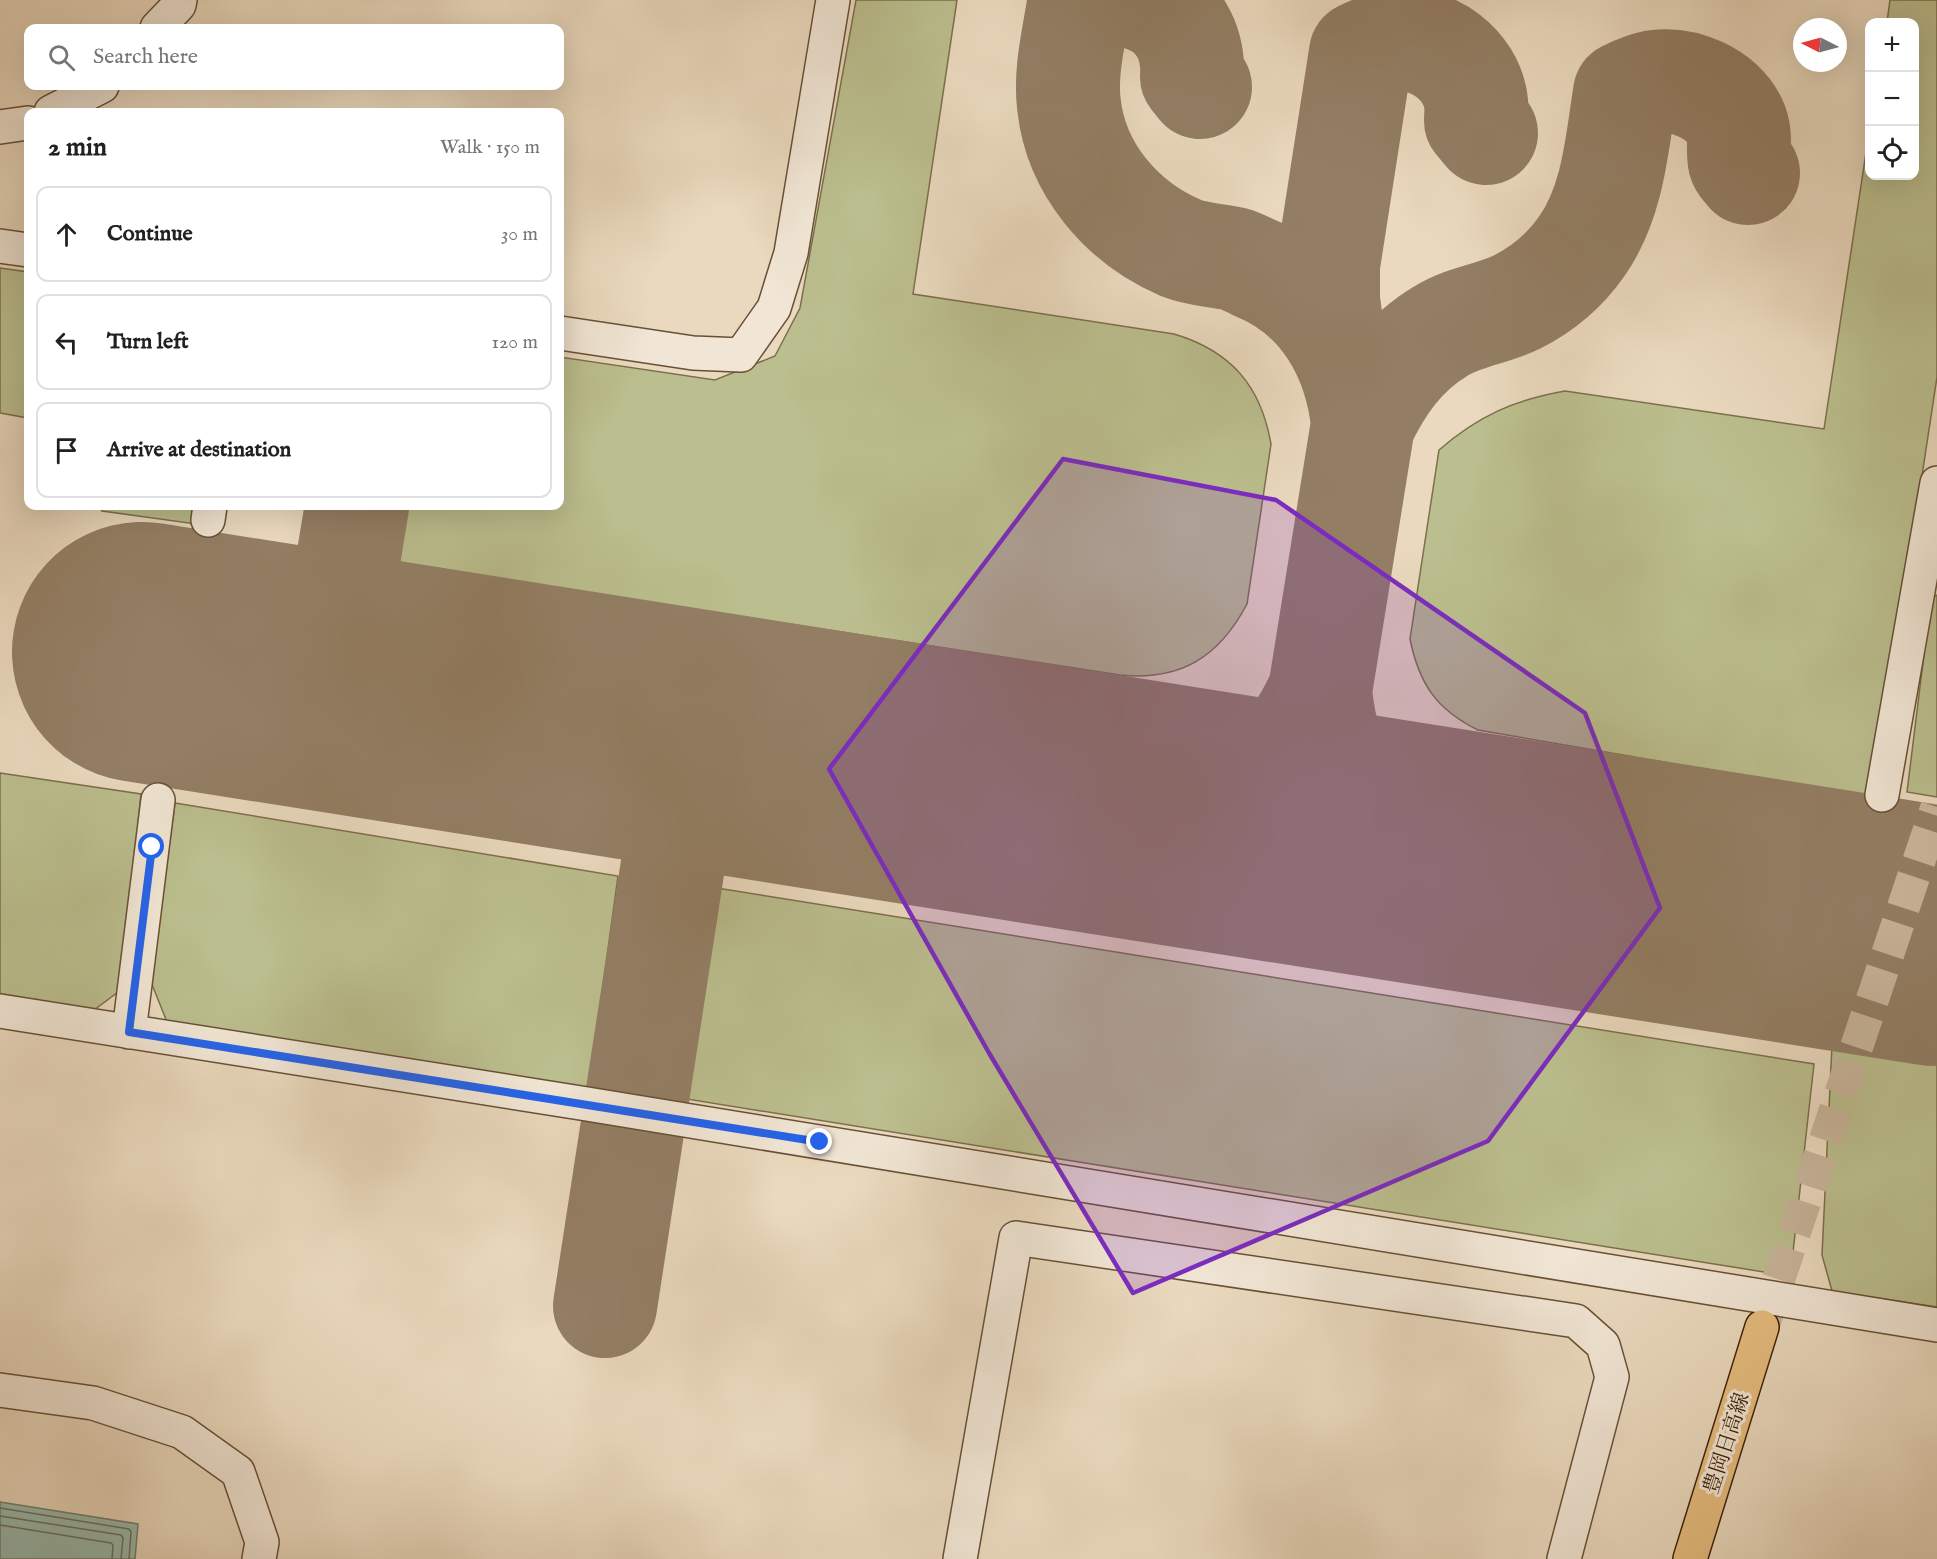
<!DOCTYPE html>
<html lang="en">
<head>
<meta charset="utf-8">
<style>
  :root { --surface:#fff; --page:#f2f2f2; --text:#202124; --muted:#757577; --line:#e0e0e0 }
  body { margin:0; font-family:"IM FELL English","Noto Serif JP",serif; background:var(--page); color:var(--text) }
  .controls { position:absolute; right:18px; top:18px; display:grid; overflow:hidden; border-radius:12px; box-shadow:0 6px 24px #0002 }
  .controls button { width:54px; height:54px; display:grid; place-items:center; padding:0; border:0; border-bottom:2px solid var(--line); background:var(--surface); color:var(--text); font:30px sans-serif }
  .compass { position:absolute; left:1793px; top:18px; width:54px; height:54px; border-radius:50%; background:var(--surface); box-shadow:0 6px 24px #0002; rotate:276deg }
  .stop { position:absolute; width:18px; height:18px; margin:-14px; border:4px solid #2563eb; border-radius:50%; background:#fff }
  .stop.end { background:#2563eb; border-color:#fff; box-shadow:0 2px 6px #0008 }
  .list { margin:0; padding:0; list-style:none }
  h2 { display:flex; justify-content:space-between; align-items:center; height:78px; margin:0; padding:0 24px; font-size:26px }
  h2 small { font-size:20px; font-weight:400; color:var(--muted) }
  .list li { display:grid; grid-template-columns:39px 1fr auto; gap:18px; align-items:center; box-sizing:border-box; height:96px; margin:0 12px 12px; padding:0 12px; border:2px solid var(--line); border-radius:12px }
  .list b { display:block; font-size:22px; white-space:nowrap }
  .list em { font-size:20px; font-style:normal; color:var(--muted) }
  .icon { flex:none; width:33px; height:33px; fill:none; stroke:currentColor; stroke-width:2; stroke-linecap:round; stroke-linejoin:round }
  .map { position:relative; flex:none; width:1937px; height:1559px; overflow:hidden }
  .search { position:absolute; background:var(--surface); box-shadow:0 6px 24px #0002; left:24px; top:24px; width:540px; height:66px; display:flex; align-items:center; gap:15px; box-sizing:border-box; padding:0 21px; border-radius:12px; color:var(--muted); font-size:22px }
  .panel { position:absolute; background:var(--surface); box-shadow:0 6px 24px #0002; left:24px; top:108px; width:540px; height:402px; border-radius:12px }
  .map>svg:first-child { display:block }
  .green { fill:#bbbe8e; stroke:#7c704c; stroke-width:1.5 }
  .water { fill:#98baaf; stroke:#737d6d; stroke-width:1.5 }
  .lines { fill:none; stroke-linecap:round; stroke-linejoin:round }
  .shore { stroke:#6a6e5c; stroke-width:1.5 }
  .taxiway { stroke:#937e64; stroke-width:104 }
  .runway { stroke:#937e64; stroke-width:260 }
  .major-tunnel { stroke:#c7b49a; stroke-width:33; stroke-dasharray:33 16; stroke-linecap:butt }
  .minor-casing { stroke:#685036; stroke-width:36 }
  .major-casing { stroke:#3c2209; stroke-width:36 }
  .minor { stroke:#f1e6d5; stroke-width:33 }
  .major { stroke:#e5bc7f; stroke-width:33 }
  .route { stroke:#2563eb; stroke-width:8 }
  .marked { fill:#7b2cbf; fill-opacity:0.2; stroke:#7b2cbf; stroke-width:4.5; stroke-linejoin:round }
  .labels { text-anchor:middle; stroke-width:6; stroke-linejoin:round; paint-order:stroke }
  .street-label { font-size:21px; fill:#3c2209; stroke:#f1e6d5 }
</style>
</head>
<body>
<div class="map">
<svg width="1937" height="1559" viewBox="0 0 1937 1559">
  <rect width="100%" height="100%" fill="#ead9be"/>
  <filter id="stains"><feTurbulence type="fractalNoise" baseFrequency=".00333" numOctaves="4"/><feColorMatrix values="0 0 0 0 .2 0 0 0 0 .09 0 0 0 0 .02 0 0 0 .5 -.17"/></filter>
  <radialGradient id="worn" r=".72"><stop offset=".6" stop-color="#630" stop-opacity="0"/><stop offset="1" stop-color="#630" stop-opacity=".3"/></radialGradient>
  <path class="green" d="M856 0H957L913 294 1174 334C1231 351 1261 386 1271 444L1247 604C1219 657 1181 681 1120 675L382 561 391 506H560V357L715 380 775 356 800 308Z
    M1890 0H1937V377L1873 798 1478 730C1437 710 1419 684 1410 639L1439 450C1478 416 1514 400 1565 391L1824 429 1869 133 1870 176H1914V22H1887Z
    M0 268 28 272V418L0 413Z
    M98 506H198L196 524 102 511Z
    M1937 595V797L1907 792 1931 598Z
    M0 773 141 794 122 989 90 1013 0 998Z
    M175 803 618 876 589 1088 169 1027 151 982Z
    M698 885 1814 1064 1791 1270 1764 1272 668 1096Z
    M1832 1045 1937 1061V1307L1832 1291 1822 1255Z"/>
  <path class="water" d="M0 1502 138 1524 135 1559H0Z"/>
  <g class="lines">
    <path class="shore" d="M0 1508 129 1529 131 1532 129 1559
      M0 1516 121 1535 123 1538 121 1559
      M0 1525 111 1543 113 1545 112 1559"/>
    <path class="taxiway" d="M1098 0 1078 10C1073 41 1065 73 1069 105 1076 169 1122 223 1181 248 1199 255 1216 255 1234 259 1241 261 1249 265 1255 268 1321 294 1356 356 1363 424
      M1144 0C1178 11 1194 43 1192 77L1200 87
      M1332 330 1328 300V265L1361 53C1373 47 1383 43 1396 41 1433 36 1471 65 1476 102 1477 108 1476 115 1476 121L1486 133
      M357 506 347 567 357 595 371 622 389 647 442 700
      M1320 691C1328 774 1360 820 1435 857
      M611 726C653 754 671 782 678 832
      M1163 813C1244 801 1286 765 1320 691L1363 424C1381 386 1404 353 1441 331 1465 316 1493 314 1517 302 1543 289 1566 269 1582 246 1613 202 1617 144 1625 93 1635 88 1644 84 1655 82 1685 78 1721 93 1735 121 1742 136 1737 149 1740 162 1741 166 1746 170 1748 173
      M605 1306 678 832C703 786 732 764 783 753"/>
    <path class="runway" d="M142 652 1937 936"/>
    <path class="major-tunnel" d="M1763 1326 1937 807"/>
    <defs>
      <path id="minor" d="M157 28 179 5 180 0
        M51 112 102 86
        M0 127 28 123
        M0 246 28 250
        M560 333 693 353 741 355 774 308 791 253 833 0
        M208 520 210 506
        M1882 795 1937 483
        M0 1011 587 1104 1937 1325
        M129 1032 158 800
        M0 1390 93 1403 182 1432 238 1472 262 1542 259 1559
        M960 1559 1016 1238 1576 1321 1603 1345 1612 1377 1564 1559"/>
      <path id="major" d="M1690 1559 1762 1327"/>
    </defs>
    <use href="#minor" class="minor-casing"/>
    <use href="#major" class="major-casing"/>
    <use href="#minor" class="minor"/>
    <use href="#major" class="major"/>
  </g>
  <g class="lines">
    <path class="route" d="M152 847 129 1032 820 1142"/>
  </g>
  <path class="marked" d="M1063 459 1276 500 1585 713 1660 908 1488 1141 1133 1293 989 1053 829 769Z"/>
  <g class="labels">
    <g class="street-label">
      <text transform="translate(1726 1443) rotate(-72)" y="7">豊岡日高線</text>
    </g>
  </g>
  <rect width="100%" height="100%" filter="url(#stains)"/>
  <rect width="100%" height="100%" fill="url(#worn)"/>
</svg>
<div class="controls">
<button>+</button>
<button>−</button>
<button><svg class="icon" aria-label="locate" viewBox="0 0 24 24"><circle cx="12" cy="12" r="6"/><path d="M12 2v4M12 18v4M2 12h4M18 12h4"/></svg></button>
</div>
<svg class="compass" viewBox="-18 -18 36 36"><path d="M0-13l5 13h-10z" fill="#e53935"/><path d="M0 13l5-13h-10z" fill="#757577"/></svg>
<div class="stop" style="left:152px;top:847px"></div>
<div class="stop end" style="left:820px;top:1142px"></div>
<div class="search"><svg class="icon" aria-label="search" viewBox="0 0 24 24"><circle cx="10" cy="10" r="6"/><path d="M15 15l6 6"/></svg>Search here</div>
<section class="panel">
<h2>2 min<small>Walk · 150 m</small></h2>
<ul class="list">
<li><svg class="icon" aria-label="ahead" viewBox="0 0 24 24"><path d="M12 20V5M6 11l6-6 6 6"/></svg><div><b>Continue</b></div><em>30 m</em></li>
<li><svg class="icon" aria-label="left" viewBox="0 0 24 24"><path d="M17 20v-9H6M10 6l-5 5 5 5"/></svg><div><b>Turn left</b></div><em>120 m</em></li>
<li><svg class="icon" aria-label="arrive" viewBox="0 0 24 24"><path d="M6 21V4h12l-3 4 3 4H6"/></svg><div><b>Arrive at destination</b></div></li>
</ul>
</section>
</div>
</body>
</html>
